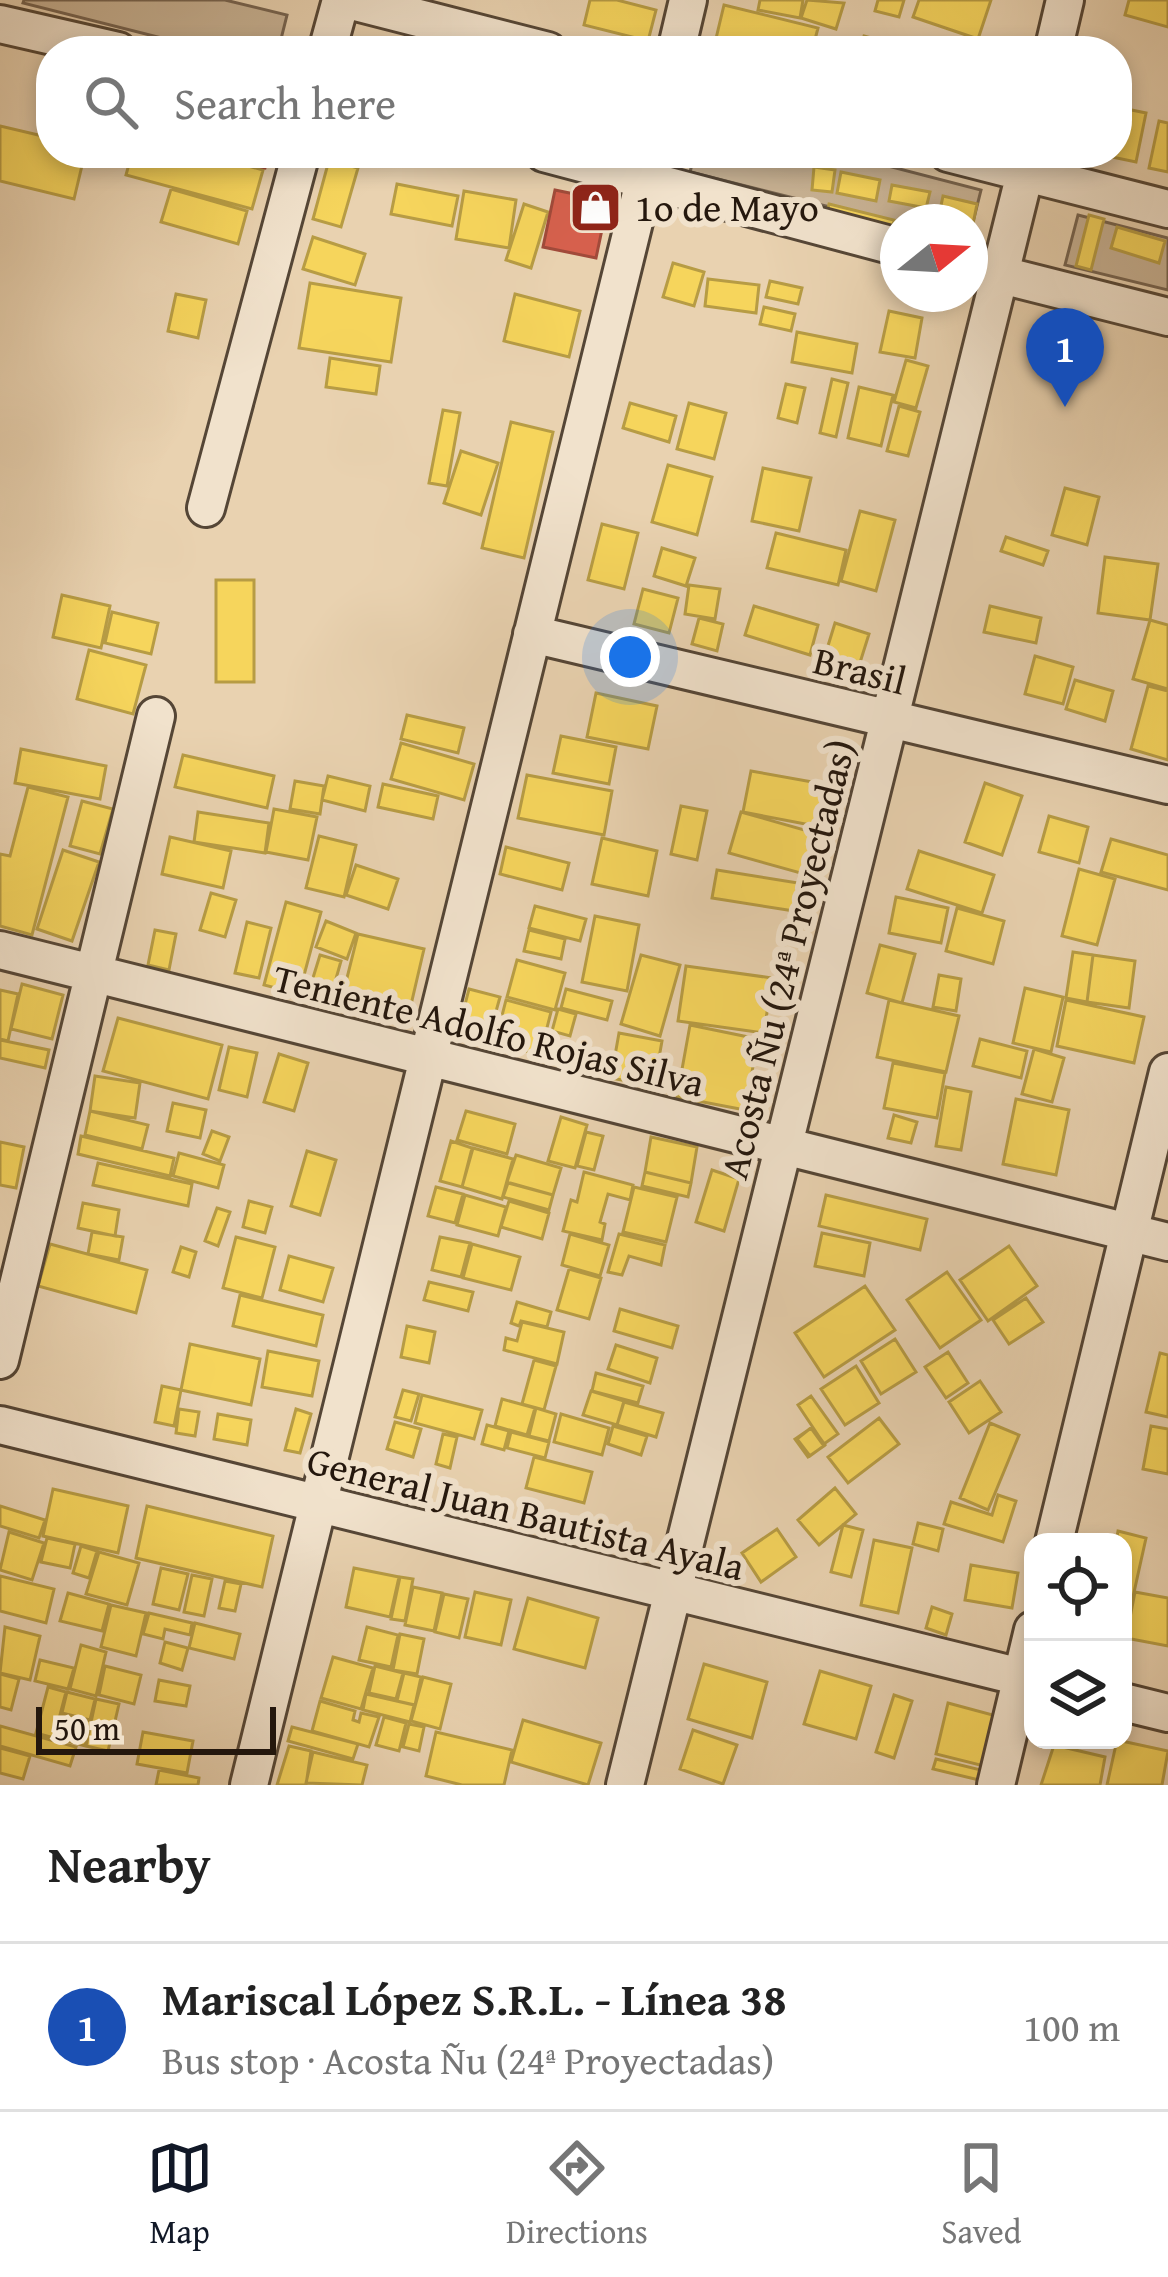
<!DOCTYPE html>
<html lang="en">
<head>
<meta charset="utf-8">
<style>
  :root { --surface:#fff; --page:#f2f2f2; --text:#222; --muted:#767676; --line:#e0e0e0; --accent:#111827 }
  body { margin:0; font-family:"Gentium Book Plus",serif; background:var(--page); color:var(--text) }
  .controls { position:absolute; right:36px; bottom:36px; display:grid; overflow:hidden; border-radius:24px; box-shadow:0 6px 18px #0003 }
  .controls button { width:108px; height:108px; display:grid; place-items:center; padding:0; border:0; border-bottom:3px solid var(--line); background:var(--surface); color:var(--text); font:60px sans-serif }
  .compass { position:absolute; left:880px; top:204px; width:108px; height:108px; border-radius:50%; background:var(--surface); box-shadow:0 6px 18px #0003; rotate:72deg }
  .scale { position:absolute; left:36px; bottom:30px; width:240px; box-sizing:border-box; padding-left:12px; border:6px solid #24170d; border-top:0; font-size:33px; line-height:42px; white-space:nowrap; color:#24170d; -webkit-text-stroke:9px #f1e2cc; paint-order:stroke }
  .you { position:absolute; left:630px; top:657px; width:42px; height:42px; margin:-30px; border:9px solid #fff; border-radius:50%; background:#1a73e8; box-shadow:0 0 0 18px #1a73e833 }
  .badge { display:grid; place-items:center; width:78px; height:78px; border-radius:50%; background:var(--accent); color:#fff; font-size:39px; font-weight:700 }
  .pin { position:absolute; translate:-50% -99px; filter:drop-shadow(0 3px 6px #0008) }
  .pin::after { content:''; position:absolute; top:63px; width:42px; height:36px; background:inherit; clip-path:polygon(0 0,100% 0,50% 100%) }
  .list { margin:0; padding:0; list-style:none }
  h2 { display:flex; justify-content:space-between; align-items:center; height:156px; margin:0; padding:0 48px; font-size:51px }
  h2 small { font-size:39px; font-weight:400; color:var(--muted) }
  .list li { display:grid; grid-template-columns:78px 1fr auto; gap:36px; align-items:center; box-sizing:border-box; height:168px; padding:0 48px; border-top:3px solid var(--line) }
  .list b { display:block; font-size:45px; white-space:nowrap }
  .list p { margin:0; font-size:39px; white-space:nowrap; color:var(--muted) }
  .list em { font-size:39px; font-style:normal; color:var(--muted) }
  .icon { flex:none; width:66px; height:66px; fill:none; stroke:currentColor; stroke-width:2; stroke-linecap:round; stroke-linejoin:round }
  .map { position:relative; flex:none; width:1168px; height:1785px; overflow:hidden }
  .search { position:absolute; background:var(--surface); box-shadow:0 6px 18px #0003; left:36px; right:36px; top:36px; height:132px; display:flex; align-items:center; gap:30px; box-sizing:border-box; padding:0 42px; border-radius:48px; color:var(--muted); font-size:45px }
  .sheet { height:324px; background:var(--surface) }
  nav { display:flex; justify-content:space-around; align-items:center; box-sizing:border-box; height:168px; border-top:3px solid var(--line); background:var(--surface); font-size:33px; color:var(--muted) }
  nav a { display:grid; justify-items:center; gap:6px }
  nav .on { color:var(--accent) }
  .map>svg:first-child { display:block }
  .green { fill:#c8b294; stroke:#766450; stroke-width:3 }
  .homes { fill:#f6d55c; stroke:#b79c44; stroke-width:3 }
  .shops { fill:#d6604d; stroke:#a14a3a; stroke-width:3 }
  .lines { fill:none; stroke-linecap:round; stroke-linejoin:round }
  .minor-casing { stroke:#554636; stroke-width:42 }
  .minor { stroke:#f1e2cc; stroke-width:36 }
  .labels { text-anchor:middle; stroke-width:12; stroke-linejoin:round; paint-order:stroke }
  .poi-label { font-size:39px; fill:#24170d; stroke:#f1e2cc; text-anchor:start }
  .street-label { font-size:39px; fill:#24170d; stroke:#f1e2cc }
</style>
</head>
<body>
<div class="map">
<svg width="1168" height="1785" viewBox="0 0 1168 1785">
  <rect width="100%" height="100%" fill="#e9d2b0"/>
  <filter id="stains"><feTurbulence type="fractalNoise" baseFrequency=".00167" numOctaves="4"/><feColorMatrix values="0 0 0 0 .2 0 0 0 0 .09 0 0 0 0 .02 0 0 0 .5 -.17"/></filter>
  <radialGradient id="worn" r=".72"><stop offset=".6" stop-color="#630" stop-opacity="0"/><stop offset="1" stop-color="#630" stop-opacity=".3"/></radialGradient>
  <path class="green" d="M24 0H225L287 15 278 51H213L23 3Z
    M695 153H838L981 190 970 234V222L898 224 690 172Z
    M1078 215 1168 238V290L1065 265Z"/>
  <path class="homes" d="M590 0H617L656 10 648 41 584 25Z
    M760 0H803L800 18 758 10Z
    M807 0 844 3 836 29 801 18Z
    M878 0H904L899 17 875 11Z
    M919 0H991L978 39 913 17Z
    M1129 0H1168V27L1125 15Z
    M724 5 818 28 812 51H713Z
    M864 36 917 51H860Z
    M1117 107 1146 113 1136 162 1093 153H1117Z
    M1159 121 1168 123V172L1149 168Z
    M0 126 51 138V153H85L74 199 0 181Z
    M132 153H201L263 170 252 209 126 175Z
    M329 160 358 168 341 227 313 219Z
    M814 167 835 170 832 192 812 190Z
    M841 172 880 180 876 201 837 193Z
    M397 184 458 196 452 226 391 214Z
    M892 185 930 192 926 208 889 201Z
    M171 189 247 211 238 244 161 222Z
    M464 191 516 200 509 248 456 239Z
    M943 196 977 204 972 229 970 222 938 220Z
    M524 204 548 212 531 268 506 260Z
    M829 204 894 220 890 242 824 225Z
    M1089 215 1104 219 1091 270 1076 266Z
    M1117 227 1165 241 1159 263 1111 248Z
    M313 237 365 254 355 285 303 269Z
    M673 263 704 272 694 306 663 297Z
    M708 279 759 285 756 313 705 306Z
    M770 281 802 288 798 304 766 297Z
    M310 283 401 298 391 362 299 348Z
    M176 294 206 300 198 338 168 331Z
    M515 294 580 311 569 357 504 341Z
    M764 307 795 314 791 331 760 324Z
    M889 311 922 318 915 358 880 352Z
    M797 332 857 344 852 373 792 362Z
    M330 358 380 366 376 394 326 387Z
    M906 360 928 366 916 408 894 402Z
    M832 379 848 383 836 437 820 433Z
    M786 384 805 388 797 423 778 418Z
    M859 387 893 395 881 446 848 438Z
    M630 403 676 416 669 442 623 428Z
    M689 403 726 413 714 459 677 449Z
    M899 406 920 412 908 456 887 451Z
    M443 410 460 413 447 486 429 483Z
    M511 422 553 432 524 558 482 548Z
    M461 451 498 463 481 515 444 503Z
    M668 465 712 477 697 535 652 522Z
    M763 468 811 478 799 531 752 521Z
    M1065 488 1099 497 1087 545 1052 535Z
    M860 511 895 520 876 591 841 581Z
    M602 524 638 533 624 589 588 580Z
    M776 533 846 550 838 585 767 568Z
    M1006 537 1048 551 1043 565 1001 551Z
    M662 548 695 558 686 586 654 576Z
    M1105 557 1158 564 1150 620 1098 613Z
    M216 580H254V682H216Z
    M689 585 720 589 715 619 685 614Z
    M643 589 678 598 669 633 634 624Z
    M62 595 110 606 101 648 53 637Z
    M754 606 818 625 810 655 745 635Z
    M990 606 1041 618 1036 643 984 632Z
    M112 612 158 623 151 654 105 643Z
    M699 618 723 624 717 651 692 644Z
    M1150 620 1168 625V689L1133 679Z
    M835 623 869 634 853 685 819 675Z
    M89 650 146 665 133 714 77 699Z
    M1035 656 1073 667 1063 704 1025 694Z
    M1075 680 1113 691 1105 721 1066 709Z
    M1148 686 1168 691V760L1131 749Z
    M596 693 657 706 648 749 587 737Z
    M407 715 464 728 458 753 401 739Z
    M561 736 616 747 609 784 553 773Z
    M401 743 474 764 464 800 391 779Z
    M21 749 106 766 100 799 15 783Z
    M183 755 274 776 267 808 175 787Z
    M751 771 829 785 821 827 743 812Z
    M527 775 612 791 604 835 518 818Z
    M328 776 370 786 365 811 322 800Z
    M295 781 324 786 320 814 290 809Z
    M985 783 1022 796 1002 855 965 842Z
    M383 784 438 796 433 819 378 807Z
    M28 787 68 797 32 935 0 926V854L10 856Z
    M82 801 113 809 100 854 70 846Z
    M681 806 707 811 697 860 671 854Z
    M274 809 317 817 308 860 266 852Z
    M198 812 269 823 265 853 194 842Z
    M741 812 815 833 804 874 729 853Z
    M1049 816 1088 827 1079 863 1039 852Z
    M319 836 356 845 344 897 306 888Z
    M170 837 231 851 223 888 162 874Z
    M602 838 657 851 648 896 592 884Z
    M1111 839 1168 855V890L1101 872Z
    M506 847 569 863 562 890 500 874Z
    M63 850 99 862 72 941 37 929Z
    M919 851 994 875 982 913 907 889Z
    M356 865 398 879 388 909 346 895Z
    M1079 869 1115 879 1097 945 1062 936Z
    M717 870 798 883 794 911 712 898Z
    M211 893 236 900 225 937 200 930Z
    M896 897 948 908 941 943 889 933Z
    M286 902 321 912 299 994 264 985Z
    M535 906 586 919 580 941 529 928Z
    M957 908 1004 921 993 964 946 951Z
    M595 916 639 925 627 991 582 982Z
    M326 921 356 933 347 959 316 947Z
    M247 922 271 928 259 978 235 973Z
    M155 930 176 934 169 970 148 965Z
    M529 930 565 939 561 959 524 951Z
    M358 934 424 949 407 1022 340 1006Z
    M880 945 915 954 902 1003 867 993Z
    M1073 952 1093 955 1087 1002 1066 998Z
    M320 955 341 961 330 1000 308 994Z
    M641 955 680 965 660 1036 621 1024Z
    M1093 955 1135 961 1129 1008 1087 1002Z
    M517 960 565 973 555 1010 507 997Z
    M686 966 772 978 764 1033 678 1021Z
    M939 975 961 979 956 1011 933 1007Z
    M22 984 63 995 52 1039 11 1029Z
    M1025 988 1063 997 1051 1052 1013 1043Z
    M469 989 500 997 487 1044 457 1036Z
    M566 989 612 1001 607 1020 561 1008Z
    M0 990 18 994 8 1041 0 1039Z
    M506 1000 551 1012 540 1055 495 1043Z
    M889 1000 959 1016 946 1072 877 1057Z
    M1066 1000 1144 1017 1134 1063 1057 1046Z
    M558 1009 576 1014 570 1036 552 1031Z
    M118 1018 222 1045 208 1099 103 1071Z
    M690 1025 758 1039 745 1110 677 1097Z
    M619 1033 662 1041 654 1086 611 1078Z
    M980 1039 1027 1051 1021 1078 973 1066Z
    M0 1040 49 1050 45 1068 0 1058Z
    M229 1047 257 1053 247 1097 219 1090Z
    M1034 1049 1064 1058 1052 1102 1022 1094Z
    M279 1054 308 1063 294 1111 264 1102Z
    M893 1063 945 1073 937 1118 884 1108Z
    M95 1076 140 1083 135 1118 90 1111Z
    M946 1087 971 1092 961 1150 936 1146Z
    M1016 1099 1069 1110 1056 1175 1003 1164Z
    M173 1103 206 1110 200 1138 167 1131Z
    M90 1111 148 1125 142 1149 85 1135Z
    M466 1111 515 1124 507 1154 457 1140Z
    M894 1115 917 1122 911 1143 888 1138Z
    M561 1117 587 1125 575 1168 548 1161Z
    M212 1131 229 1137 220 1161 203 1154Z
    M586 1132 603 1136 594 1170 577 1166Z
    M81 1136 174 1158 170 1176 78 1154Z
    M651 1137 697 1147 691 1183 645 1172Z
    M451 1141 472 1148 462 1187 440 1181Z
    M0 1142 24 1147 16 1188 0 1185Z
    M473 1148 513 1159 502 1199 462 1187Z
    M307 1151 336 1160 320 1215 291 1206Z
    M179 1153 224 1165 218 1188 173 1176Z
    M516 1155 561 1168 553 1195 507 1182Z
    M98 1163 192 1184 188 1206 93 1185Z
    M712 1170 739 1179 724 1231 696 1222Z
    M584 1172 633 1185 630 1200 608 1194 600 1222 605 1224 602 1240 563 1231 571 1200 577 1202Z
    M645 1172 691 1183 688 1197 642 1186Z
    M508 1183 553 1195 549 1210 503 1197Z
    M436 1187 463 1194 455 1223 428 1216Z
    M634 1187 677 1197 666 1242 623 1232Z
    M465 1195 506 1207 498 1236 457 1225Z
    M826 1195 927 1219 920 1250 819 1226Z
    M249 1201 272 1207 265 1233 243 1227Z
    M509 1201 549 1213 542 1239 501 1227Z
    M83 1203 119 1210 115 1236 78 1228Z
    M217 1208 230 1212 218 1246 205 1241Z
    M92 1232 123 1237 119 1260 88 1254Z
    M822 1233 870 1243 864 1276 815 1266Z
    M570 1234 609 1245 600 1276 562 1265Z
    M619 1234 665 1245 661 1265 629 1256 622 1275 608 1272Z
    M236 1237 275 1247 262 1298 223 1288Z
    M440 1237 470 1243 461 1277 432 1270Z
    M50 1244 147 1270 136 1313 38 1286Z
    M472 1244 520 1257 511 1290 463 1278Z
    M1009 1246 1037 1286 988 1321 960 1280Z
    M181 1247 196 1252 189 1277 173 1272Z
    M289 1256 333 1268 323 1302 280 1290Z
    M569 1269 601 1278 589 1319 557 1310Z
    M947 1272 981 1320 940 1348 907 1300Z
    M429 1282 473 1292 468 1311 424 1300Z
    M865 1286 895 1330 824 1377 795 1333Z
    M240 1295 323 1315 316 1346 233 1326Z
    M1026 1298 1043 1322 1009 1344 993 1320Z
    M517 1302 551 1312 547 1327 521 1321 519 1326 511 1323Z
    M620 1309 678 1326 672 1348 614 1331Z
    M522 1322 564 1332 557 1364 504 1350 506 1338 517 1341Z
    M407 1326 435 1332 429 1363 401 1357Z
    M895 1339 916 1372 881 1394 861 1361Z
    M190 1344 260 1359 251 1405 181 1390Z
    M616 1345 657 1358 650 1383 608 1369Z
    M268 1351 319 1361 312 1396 262 1387Z
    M948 1352 968 1383 946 1398 925 1367Z
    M1160 1353 1168 1355V1417L1146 1412Z
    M534 1360 556 1366 544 1410 522 1404Z
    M856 1366 879 1403 845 1425 821 1389Z
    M596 1373 643 1386 638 1403 592 1391Z
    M980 1381 1001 1412 969 1433 949 1402Z
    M162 1386 181 1390 174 1426 155 1422Z
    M403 1390 419 1394 411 1421 395 1417Z
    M591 1391 624 1401 617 1425 583 1415Z
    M422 1395 482 1410 474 1439 415 1423Z
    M811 1396 838 1434 824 1444 798 1405Z
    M502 1399 535 1408 527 1435 495 1426Z
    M624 1402 663 1413 656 1437 617 1425Z
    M536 1408 556 1414 549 1441 529 1436Z
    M179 1409 199 1412 195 1436 176 1433Z
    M296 1409 311 1414 300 1453 285 1450Z
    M218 1414 251 1420 247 1445 214 1439Z
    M561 1414 609 1428 602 1455 554 1442Z
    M879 1418 899 1444 848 1483 828 1457Z
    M395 1422 421 1429 413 1457 387 1449Z
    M990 1423 1019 1435 988 1510 960 1498Z
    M487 1425 509 1431 504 1450 482 1444Z
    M613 1426 647 1436 641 1455 608 1444Z
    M1151 1426 1168 1429V1474L1143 1469Z
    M812 1427 825 1445 810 1456 797 1439Z
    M811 1428 824 1446 808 1457 795 1439Z
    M511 1432 549 1442 545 1458 507 1448Z
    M443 1434 457 1437 450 1468 436 1464Z
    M534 1457 592 1472 584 1503 526 1488Z
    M835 1488 856 1514 819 1545 798 1520Z
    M53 1489 128 1506 118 1553 43 1536Z
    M998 1495 1016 1501 1003 1542 944 1524 951 1502 992 1515Z
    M0 1506 45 1520 39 1538 0 1526Z
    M147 1506 273 1536 262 1587 136 1558Z
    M918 1523 943 1529 938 1551 913 1544Z
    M843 1525 863 1530 851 1577 831 1572Z
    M777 1529 796 1557 761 1582 742 1553Z
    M1118 1531 1146 1538 1123 1642V1542H1116Z
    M9 1532 44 1543 32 1580 0 1570Z
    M47 1538 75 1544 70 1568 41 1562Z
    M874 1540 912 1548 898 1613 861 1605Z
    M81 1546 97 1551 89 1578 73 1573Z
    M99 1552 139 1563 127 1605 86 1594Z
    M971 1565 1018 1573 1012 1608 965 1600Z
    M161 1568 188 1574 179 1610 153 1604Z
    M354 1568 399 1577 390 1617 346 1607Z
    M192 1575 212 1579 204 1616 184 1612Z
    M0 1576 54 1589 46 1623 0 1611Z
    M400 1577 413 1579 405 1621 391 1619Z
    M225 1581 241 1584 235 1611 219 1608Z
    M413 1587 442 1593 434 1631 405 1625Z
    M475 1592 511 1600 501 1645 465 1637Z
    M1135 1592 1168 1598V1646L1126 1638Z
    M68 1593 109 1604 102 1631 60 1621Z
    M444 1594 468 1599 459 1638 435 1632Z
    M528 1598 598 1618 585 1668 514 1649Z
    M111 1605 146 1613 136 1656 101 1647Z
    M932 1607 952 1614 946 1635 926 1628Z
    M149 1613 192 1623 190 1635 165 1629 163 1639 143 1634Z
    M195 1623 240 1634 234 1659 189 1648Z
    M5 1627 40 1636 30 1680 0 1673Z
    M367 1627 398 1635 391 1667 359 1660Z
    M400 1634 424 1639 417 1674 393 1670Z
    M165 1642 188 1648 182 1670 160 1663Z
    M81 1645 106 1652 96 1696 70 1689Z
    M333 1657 373 1668 361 1709 321 1698Z
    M40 1660 74 1668 68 1689 35 1681Z
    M704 1664 767 1682 752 1738 688 1719Z
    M105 1666 141 1675 134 1704 99 1695Z
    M375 1666 403 1673 396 1699 369 1693Z
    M820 1671 871 1686 856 1739 804 1724Z
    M404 1673 421 1677 415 1705 397 1701Z
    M0 1674 19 1679 11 1710 0 1707Z
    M423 1677 451 1684 440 1729 411 1721Z
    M159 1680 190 1686 186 1706 155 1701Z
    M48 1687 66 1692 54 1738 36 1733Z
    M67 1692 95 1699 90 1720 62 1713Z
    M366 1694 414 1705 410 1722 363 1710Z
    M894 1695 912 1701 894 1758 876 1752Z
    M96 1699 119 1704 108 1751 86 1746Z
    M320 1701 355 1711 353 1720 359 1722 361 1713 379 1717 369 1747 312 1731Z
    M948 1703 1004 1718 992 1768 936 1754Z
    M62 1714 91 1721 85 1746 56 1738Z
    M384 1717 406 1723 399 1751 376 1745Z
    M523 1720 601 1743 588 1785 511 1762Z
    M409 1724 424 1727 419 1751 403 1747Z
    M0 1726 76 1747 70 1766 0 1746Z
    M292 1727 358 1744 353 1759 288 1741Z
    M693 1730 737 1745 723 1784 680 1769Z
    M143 1732 193 1741 187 1773 137 1764Z
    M436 1732 512 1750 504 1785H462L426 1776Z
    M1117 1740 1168 1751 1162 1785H1107Z
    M1054 1745 1105 1757 1100 1785H1041Z
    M289 1746 311 1751 306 1785H277Z
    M0 1748 30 1756 23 1779 0 1773Z
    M313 1752 367 1765 362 1785 306 1783Z
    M936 1759 981 1770 979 1780 933 1769Z
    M159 1770 199 1778 198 1785H156Z"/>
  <path class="shops" d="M213 153H269L265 168Z
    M555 190 608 201 596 258 543 247Z"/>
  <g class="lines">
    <defs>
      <path id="minor" d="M348 0 548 51
        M0 24 118 51
        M327 51 341 0
        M676 51 688 0
        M1053 51 1065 0
        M544 153 898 247
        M948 153 1168 209
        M970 267 1168 317
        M206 508 301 153
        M532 634 1168 785
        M0 950 1168 1242
        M0 1360 156 716
        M0 1425 1033 1680
        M1054 1542 1168 1072
        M1123 1702 1168 1713
        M249 1785 651 153
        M625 1785 1030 153
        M996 1785 1033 1630"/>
    </defs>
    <use href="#minor" class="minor-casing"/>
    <use href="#minor" class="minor"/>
  </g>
  <defs>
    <symbol id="shop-square" viewBox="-11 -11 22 22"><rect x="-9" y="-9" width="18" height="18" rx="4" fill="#8f2418" stroke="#f1e2cc"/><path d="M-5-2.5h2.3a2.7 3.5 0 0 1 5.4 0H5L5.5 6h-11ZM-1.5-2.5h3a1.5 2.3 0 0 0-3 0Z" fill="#fff"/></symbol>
  </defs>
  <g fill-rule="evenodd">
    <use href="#shop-square" x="566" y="178" width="59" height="59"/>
  </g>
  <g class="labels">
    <g class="poi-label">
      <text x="635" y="221">1o de Mayo</text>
    </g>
    <g class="street-label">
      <text transform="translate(860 670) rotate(14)" y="14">Brasil</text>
      <text transform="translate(787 959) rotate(-76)" y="14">Acosta Ñu (24ª Proyectadas)</text>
      <text transform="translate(489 1030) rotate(14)" y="14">Teniente Adolfo Rojas Silva</text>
      <text transform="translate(526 1513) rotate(14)" y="14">General Juan Bautista Ayala</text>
    </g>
  </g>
  <rect width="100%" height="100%" filter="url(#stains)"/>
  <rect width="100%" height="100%" fill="url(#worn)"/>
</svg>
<div class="controls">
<button><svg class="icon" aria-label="locate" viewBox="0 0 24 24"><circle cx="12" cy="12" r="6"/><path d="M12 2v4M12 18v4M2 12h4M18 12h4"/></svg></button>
<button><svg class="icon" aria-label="layers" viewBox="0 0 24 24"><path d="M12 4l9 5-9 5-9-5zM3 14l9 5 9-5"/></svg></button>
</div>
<svg class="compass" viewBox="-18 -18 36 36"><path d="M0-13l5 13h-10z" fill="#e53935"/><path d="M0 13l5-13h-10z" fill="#767676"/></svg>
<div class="scale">50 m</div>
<div class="you"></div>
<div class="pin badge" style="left:1065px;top:407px;background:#1a4fb4">1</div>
<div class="search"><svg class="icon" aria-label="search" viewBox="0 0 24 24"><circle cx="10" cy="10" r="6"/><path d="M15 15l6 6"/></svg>Search here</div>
</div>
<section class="sheet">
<h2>Nearby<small></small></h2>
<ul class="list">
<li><span class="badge" style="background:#1a4fb4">1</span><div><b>Mariscal López S.R.L. - Línea 38</b><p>Bus stop · Acosta Ñu (24ª Proyectadas)</p></div><em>100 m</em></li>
</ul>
</section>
<nav>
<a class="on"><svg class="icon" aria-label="map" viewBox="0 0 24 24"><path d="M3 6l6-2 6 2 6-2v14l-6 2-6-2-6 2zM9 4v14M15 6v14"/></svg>Map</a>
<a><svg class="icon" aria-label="directions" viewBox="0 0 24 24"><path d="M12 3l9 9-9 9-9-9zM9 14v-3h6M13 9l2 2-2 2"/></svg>Directions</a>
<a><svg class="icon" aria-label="saved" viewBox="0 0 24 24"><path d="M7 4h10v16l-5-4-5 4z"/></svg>Saved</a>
</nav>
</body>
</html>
